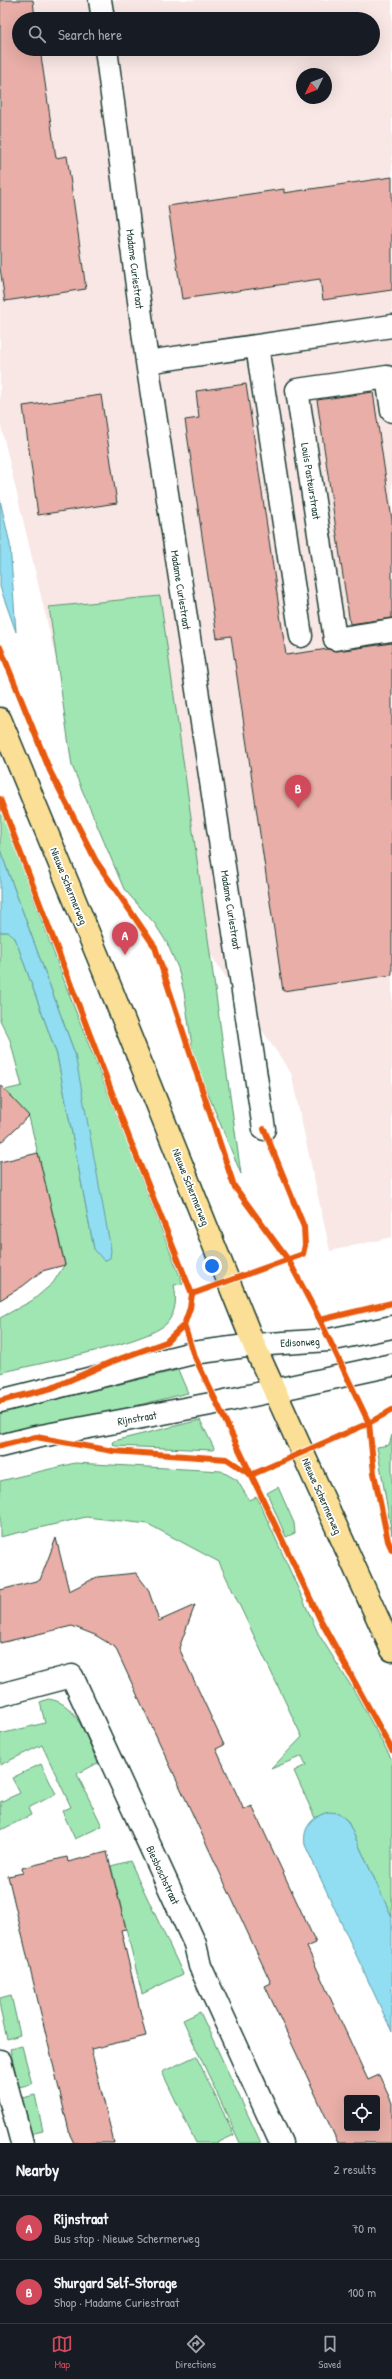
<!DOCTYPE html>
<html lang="en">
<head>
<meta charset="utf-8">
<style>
  :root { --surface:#171b24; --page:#242831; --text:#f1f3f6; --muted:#9ea1a6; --line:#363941; --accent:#d1495b }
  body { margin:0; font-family:"Patrick Hand",sans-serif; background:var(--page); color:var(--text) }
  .controls { position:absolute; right:12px; bottom:12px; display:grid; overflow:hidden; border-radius:4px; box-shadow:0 4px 16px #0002 }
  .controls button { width:36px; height:36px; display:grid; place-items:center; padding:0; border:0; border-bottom:1px solid var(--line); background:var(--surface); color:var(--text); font:20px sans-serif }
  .compass { position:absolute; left:296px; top:68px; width:36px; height:36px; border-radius:50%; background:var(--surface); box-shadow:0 4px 16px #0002; rotate:227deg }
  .you { position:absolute; left:212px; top:1266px; width:14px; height:14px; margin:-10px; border:3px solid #fff; border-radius:50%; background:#1a73e8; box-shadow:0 0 0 6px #1a73e833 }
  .badge { display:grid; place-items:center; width:26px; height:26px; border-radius:50%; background:var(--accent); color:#fff; font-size:13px; font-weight:700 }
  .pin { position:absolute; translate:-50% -33px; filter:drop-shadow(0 1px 2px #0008) }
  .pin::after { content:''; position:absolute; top:21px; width:14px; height:12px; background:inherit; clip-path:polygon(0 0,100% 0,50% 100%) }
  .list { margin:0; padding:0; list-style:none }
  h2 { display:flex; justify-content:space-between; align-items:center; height:52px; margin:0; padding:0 16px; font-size:17px }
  h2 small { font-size:13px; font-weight:400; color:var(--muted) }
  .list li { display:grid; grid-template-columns:26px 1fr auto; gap:12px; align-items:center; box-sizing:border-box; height:64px; padding:0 16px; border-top:1px solid var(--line) }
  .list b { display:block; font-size:15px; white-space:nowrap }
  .list p { margin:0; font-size:13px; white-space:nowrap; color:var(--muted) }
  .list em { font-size:13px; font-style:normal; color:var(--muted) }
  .icon { flex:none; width:22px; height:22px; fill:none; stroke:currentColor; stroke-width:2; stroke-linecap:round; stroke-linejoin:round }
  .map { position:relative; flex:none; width:392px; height:2143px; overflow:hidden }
  .search { position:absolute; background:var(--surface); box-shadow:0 4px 16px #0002; left:12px; right:12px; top:12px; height:44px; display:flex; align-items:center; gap:10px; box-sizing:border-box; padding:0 14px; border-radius:22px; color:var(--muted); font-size:15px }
  .sheet { height:180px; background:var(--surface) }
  nav { display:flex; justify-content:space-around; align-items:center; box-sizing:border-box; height:56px; border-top:1px solid var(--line); background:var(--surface); font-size:11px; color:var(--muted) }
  nav a { display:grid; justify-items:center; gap:2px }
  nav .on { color:var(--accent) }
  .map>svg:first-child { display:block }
  .built { fill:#f8e7e5; fill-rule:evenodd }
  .green { fill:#a0e6b2; stroke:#609273 }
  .water { fill:#91ddf2; stroke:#639da6 }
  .building { fill:#e8aea7; stroke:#1f3d34; fill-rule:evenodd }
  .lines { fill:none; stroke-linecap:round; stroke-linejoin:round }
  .minor-casing { stroke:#1f3d34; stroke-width:25 }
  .major-casing { stroke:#1f3d34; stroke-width:25 }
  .minor { stroke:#fff; stroke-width:22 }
  .major { stroke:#fbdf96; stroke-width:22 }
  .cycleway-casing { stroke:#fff; stroke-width:8 }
  .cycleway { stroke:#e8590c; stroke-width:6 }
  .labels { text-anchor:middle; stroke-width:3.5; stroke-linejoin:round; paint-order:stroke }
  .street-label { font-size:11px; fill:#1f3d34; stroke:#fff }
</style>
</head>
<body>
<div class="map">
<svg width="392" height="2143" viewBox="0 0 392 2143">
  <rect width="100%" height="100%" fill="#fff"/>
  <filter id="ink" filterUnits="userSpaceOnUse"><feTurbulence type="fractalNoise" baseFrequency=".025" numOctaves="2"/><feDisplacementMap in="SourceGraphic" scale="8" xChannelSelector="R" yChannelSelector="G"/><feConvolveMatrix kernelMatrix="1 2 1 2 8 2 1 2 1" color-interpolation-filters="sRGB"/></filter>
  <g filter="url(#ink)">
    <path class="built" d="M0 0H392V1237L330 1251 291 1073 80 762 0 422ZM19 19H373V49H19ZM302 74H326V98H302Z"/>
    <path class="green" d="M160 596 241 1174 194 1060 184 992 178 968 167 943 155 924 124 889 72 766 49 607Z
      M0 807 72 1002 183 1284 174 1285C177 1299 176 1312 167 1323 147 1344 34 1364 0 1373V1318L33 1300 53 1283 65 1264 29 1117 5 1090 22 1086 10 1040 0 1020V932H8L15 938 57 1055 94 1249 75 1054 0 850Z
      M178 1370 188 1393 0 1439V1413Z
      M200 1420 214 1448 213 1450 115 1446 113 1444 114 1441Z
      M392 1435V1535L377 1447 389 1445Z
      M75 1463 221 1471 237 1480 249 1500 257 1497 318 1633 356 1694 392 1760V1917L348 1822C339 1810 328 1810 315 1818L294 1771 306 1765 302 1756 271 1769 302 1737 219 1562 148 1524 86 1517 0 1537V1481Z
      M278 1487 294 1523 295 1533 286 1537 267 1493Z
      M48 1699C78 1702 86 1739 98 1763L77 1774 102 1826 75 1839 62 1811 71 1807 42 1745 0 1765V1734L45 1723 40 1702Z
      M41 1764 56 1794 28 1808 31 1815 1 1830 0 1802 20 1793 12 1778Z
      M130 1861 183 1974 142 1994 111 1866Z
      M11 1995 20 2035 7 2039 0 2009V1998Z
      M200 2012 261 2143H240L183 2020Z
      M22 2046 32 2084 19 2087 10 2049Z
      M196 2056 234 2135 217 2143H196L162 2072Z
      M35 2095 43 2131 30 2134 22 2098Z"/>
    <path class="water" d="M0 500 10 544 16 632 0 587Z
      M0 850 75 1054 111 1250 110 1258 104 1261 94 1249 57 1055 15 938 8 932H0Z
      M329 1812 339 1813 348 1822 392 1917V2032L305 1845C302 1827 313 1816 329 1812Z"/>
    <path class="building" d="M0 0H33L35 19H19V49H40L56 158 67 156 86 289 5 301 0 268Z
      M392 177V290L323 300 320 279 182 299 168 206 284 189V193Z
      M246 384 286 655 328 649 337 651 392 643V975L283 991 231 636 217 638 185 420 199 418 196 391Z
      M373 392 392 520V618L350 624 317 400Z
      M101 395 117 503 38 515 23 406Z
      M0 1085 29 1116 0 1143Z
      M38 1153 65 1265 42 1271 23 1286 0 1300V1162Z
      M56 1538 69 1591 97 1577 136 1573 148 1589 159 1621 195 1605 179 1648 224 1745 216 1749 244 1810 252 1806 316 1943 307 1947 356 2054 368 2080 379 2075 392 2103V2143H338L265 1986 271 1983 115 1647 95 1635 72 1626 0 1643V1590L40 1580ZM347 2098H377V2128H347Z
      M107 1852 126 1929 121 1930 146 2036 91 2049 114 2143H74L70 2135 8 1876 23 1873 22 1868 67 1857 68 1862Z"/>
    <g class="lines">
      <defs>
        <path id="minor" d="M100 0 103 19
          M106 49 147 362 264 1129
          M257 346 301 636
          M147 362 392 326
          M392 411 387 377 297 390 335 639 392 630
          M0 1401 193 1353 254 1345 329 1340 392 1327
          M0 1446 36 1437 216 1403 392 1365
          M0 1695 72 1676 195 1944 200 1966 281 2143
          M0 2061 22 2143"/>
        <path id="major" d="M0 719 99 959 254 1345 392 1650"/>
      </defs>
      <use href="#minor" class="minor-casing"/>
      <use href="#major" class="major-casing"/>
      <use href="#minor" class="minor"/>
      <use href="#major" class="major"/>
      <defs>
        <path id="cycleway" d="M0 647 50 771 96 861 155 947 234 1186 289 1261 320 1320 369 1423 374 1473 388 1541 392 1550
          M0 799 130 1140 192 1294 190 1308 184 1325 166 1342 111 1362 52 1388 0 1401
          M192 1294 303 1254 305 1245 304 1227 264 1129
          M320 1320 392 1303
          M184 1325 193 1353 320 1619 392 1750
          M0 1446 36 1437 113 1451 227 1459 251 1475 369 1423 392 1410"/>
      </defs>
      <use href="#cycleway" class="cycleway-casing"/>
      <use href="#cycleway" class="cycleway"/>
    </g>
  </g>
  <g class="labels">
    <g class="street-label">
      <text transform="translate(135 269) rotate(83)" y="4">Madame Curiestraat</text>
      <text transform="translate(311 481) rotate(81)" y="4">Louis Pasteurstraat</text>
      <text transform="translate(181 590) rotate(81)" y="4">Madame Curiestraat</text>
      <text transform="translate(69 886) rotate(68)" y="4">Nieuwe Schermerweg</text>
      <text transform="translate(231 910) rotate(81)" y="4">Madame Curiestraat</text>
      <text transform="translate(191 1187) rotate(68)" y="4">Nieuwe Schermerweg</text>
      <text transform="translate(300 1342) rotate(-3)" y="4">Edisonweg</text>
      <text transform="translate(137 1418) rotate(-10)" y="4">Rijnstraat</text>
      <text transform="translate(322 1496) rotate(66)" y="4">Nieuwe Schermerweg</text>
      <text transform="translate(163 1875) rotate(65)" y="4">Biesboschstraat</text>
    </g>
  </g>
</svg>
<div class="controls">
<button><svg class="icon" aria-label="locate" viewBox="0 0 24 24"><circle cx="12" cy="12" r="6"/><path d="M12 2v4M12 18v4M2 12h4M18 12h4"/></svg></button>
</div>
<svg class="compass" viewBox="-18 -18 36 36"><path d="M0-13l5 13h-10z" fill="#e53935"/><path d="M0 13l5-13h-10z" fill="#9ea1a6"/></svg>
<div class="you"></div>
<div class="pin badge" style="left:125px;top:955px">A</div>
<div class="pin badge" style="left:298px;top:808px">B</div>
<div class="search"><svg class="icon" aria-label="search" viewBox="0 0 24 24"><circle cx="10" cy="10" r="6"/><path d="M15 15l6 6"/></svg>Search here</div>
</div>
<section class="sheet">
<h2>Nearby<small>2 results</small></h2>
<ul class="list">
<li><span class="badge">A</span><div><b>Rijnstraat</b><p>Bus stop · Nieuwe Schermerweg</p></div><em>70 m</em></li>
<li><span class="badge">B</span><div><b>Shurgard Self-Storage</b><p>Shop · Madame Curiestraat</p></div><em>100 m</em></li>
</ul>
</section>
<nav>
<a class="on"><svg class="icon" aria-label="map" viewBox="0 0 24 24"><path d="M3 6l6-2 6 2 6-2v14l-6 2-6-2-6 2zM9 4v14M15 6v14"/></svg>Map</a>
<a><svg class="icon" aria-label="directions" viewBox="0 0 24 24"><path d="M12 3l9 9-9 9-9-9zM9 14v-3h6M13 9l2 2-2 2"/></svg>Directions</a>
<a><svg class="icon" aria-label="saved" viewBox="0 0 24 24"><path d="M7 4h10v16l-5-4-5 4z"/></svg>Saved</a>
</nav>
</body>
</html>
